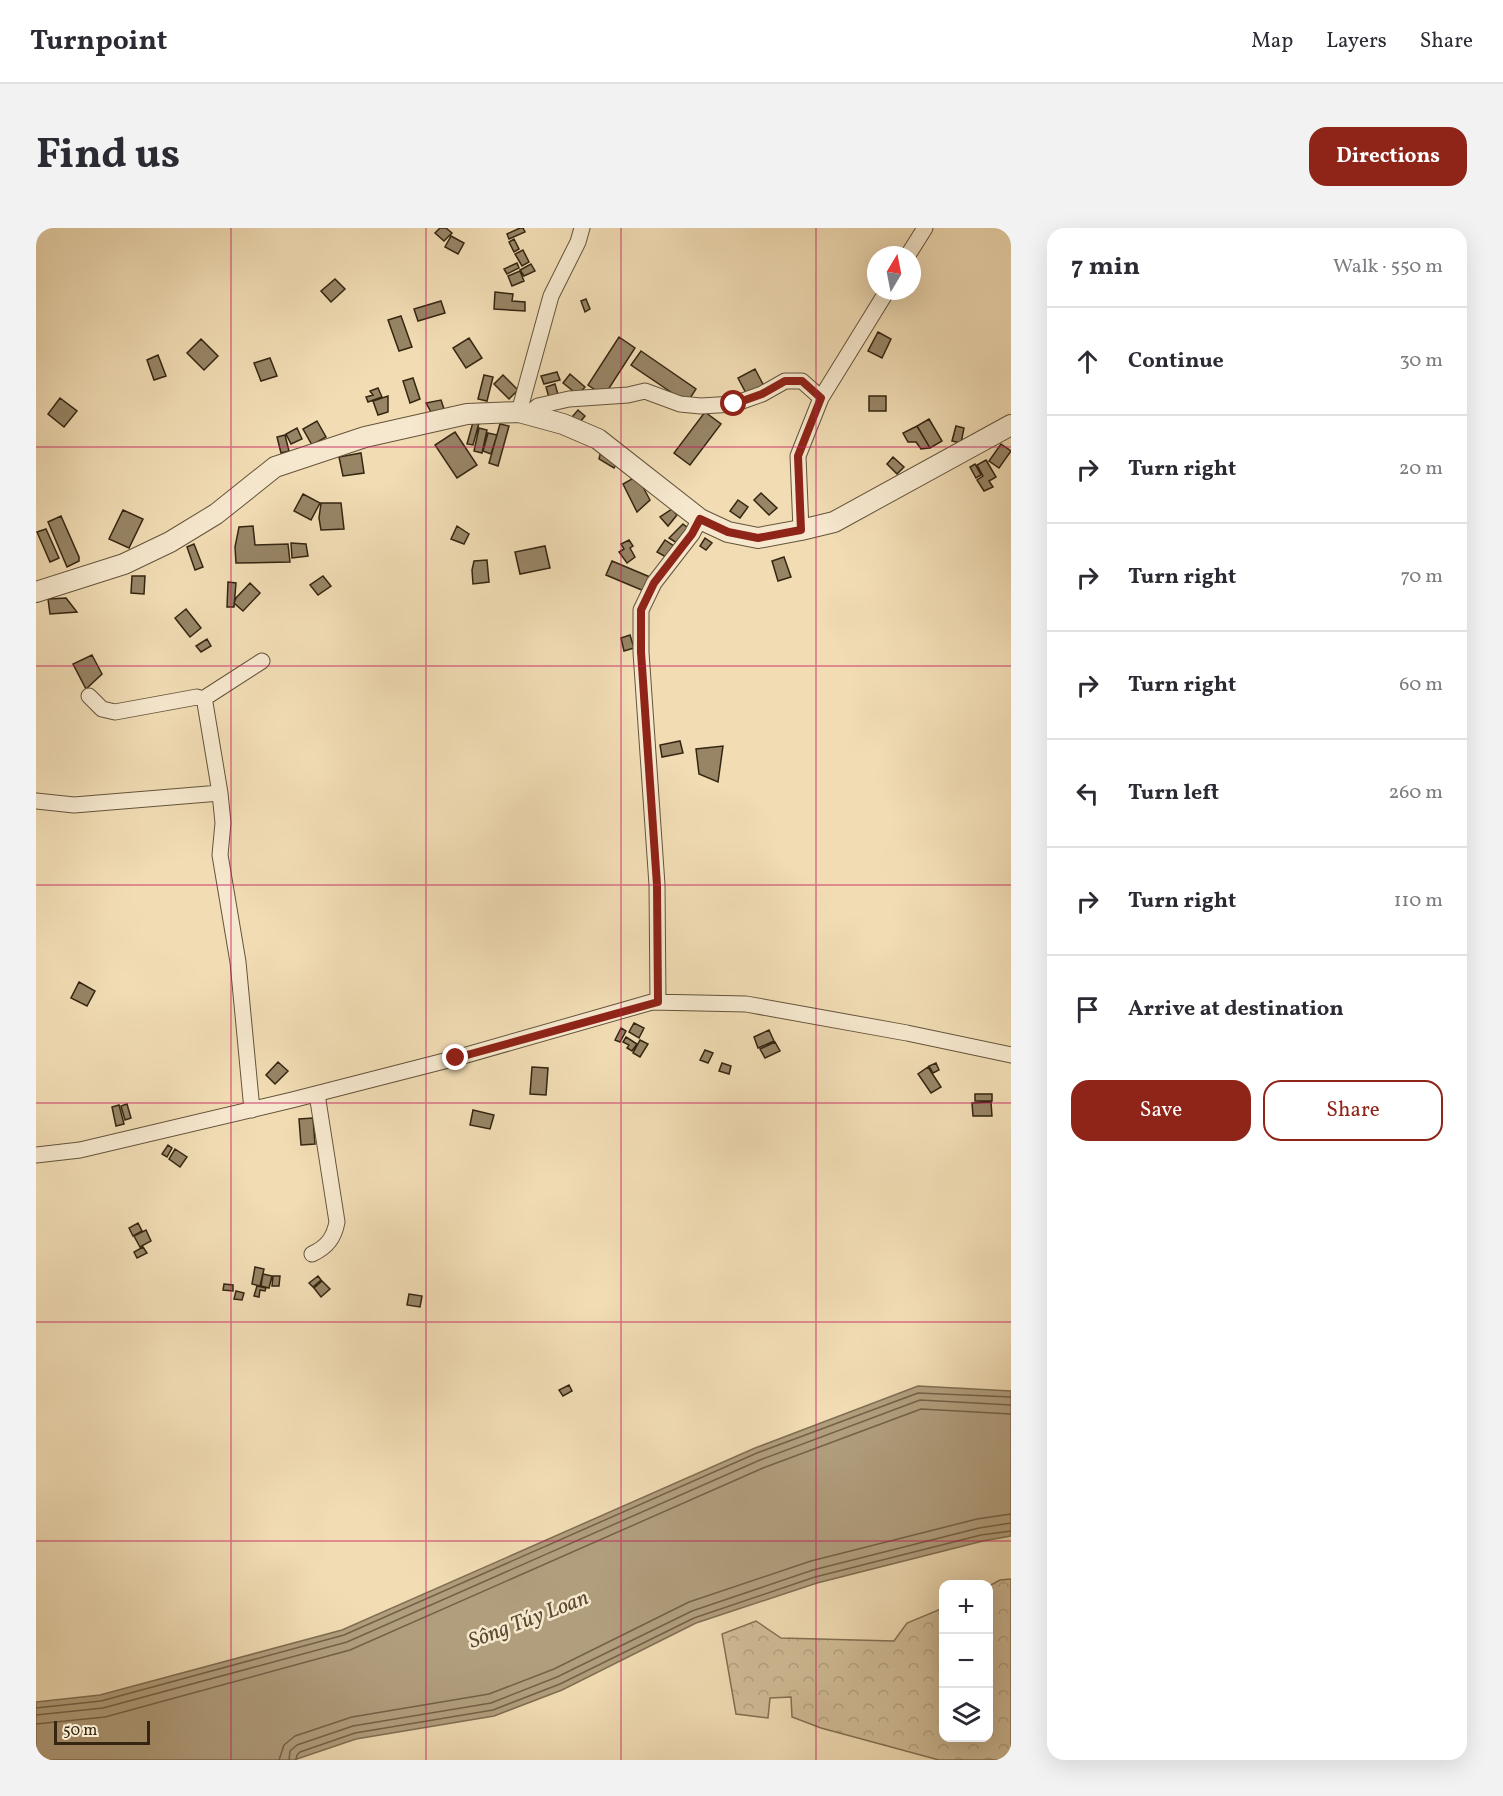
<!DOCTYPE html>
<html lang="en">
<head>
<meta charset="utf-8">
<style>
  :root { --surface:#fff; --page:#f2f2f3; --text:#2b2b33; --muted:#7c7c81; --line:#e1e1e2; --accent:#8f2418 }
  body { margin:0; font-family:Vollkorn,serif; background:var(--page); color:var(--text) }
  .controls { position:absolute; right:18px; bottom:18px; display:grid; overflow:hidden; border-radius:12px; box-shadow:0 6px 24px #0002 }
  .controls button { width:54px; height:54px; display:grid; place-items:center; padding:0; border:0; border-bottom:2px solid var(--line); background:var(--surface); color:var(--text); font:30px sans-serif }
  .compass { position:absolute; left:831px; top:18px; width:54px; height:54px; border-radius:50%; background:var(--surface); box-shadow:0 6px 24px #0002; rotate:10deg }
  .scale { position:absolute; left:18px; bottom:15px; width:96px; box-sizing:border-box; padding-left:6px; border:3px solid #352611; border-top:0; font-size:16px; line-height:21px; white-space:nowrap; color:#352611; -webkit-text-stroke:4px #f6e8ce; paint-order:stroke }
  .stop { position:absolute; width:18px; height:18px; margin:-14px; border:4px solid #8f2418; border-radius:50%; background:#fff }
  .stop.end { background:#8f2418; border-color:#fff; box-shadow:0 2px 6px #0008 }
  .list { margin:0; padding:0; list-style:none }
  h2 { display:flex; justify-content:space-between; align-items:center; height:78px; margin:0; padding:0 24px; font-size:26px }
  h2 small { font-size:20px; font-weight:400; color:var(--muted) }
  .list li { display:grid; grid-template-columns:39px 1fr auto; gap:18px; align-items:center; box-sizing:border-box; height:108px; padding:0 24px; border-top:2px solid var(--line) }
  .list b { display:block; font-size:22px; white-space:nowrap }
  .list em { font-size:20px; font-style:normal; color:var(--muted) }
  .actions { display:flex; gap:12px; padding:18px 24px }
  .actions a { flex:1; padding:14px 0; border:2px solid var(--accent); border-radius:18px; text-align:center; font-size:21px; color:var(--accent) }
  .actions .main { background:var(--accent); color:#fff }
  .icon { flex:none; width:33px; height:33px; fill:none; stroke:currentColor; stroke-width:2; stroke-linecap:round; stroke-linejoin:round }
  .map { position:relative; flex:none; width:975px; height:1532px; overflow:hidden; border-radius:18px }
  header { display:flex; align-items:center; gap:36px; box-sizing:border-box; height:84px; padding:0 30px; background:var(--surface); border-bottom:2px solid var(--line) }
  header strong { font-size:28px }
  nav { display:flex; gap:33px; margin-inline-start:auto; font-size:21px }
  .intro { display:flex; align-items:center; justify-content:space-between; box-sizing:border-box; height:144px; padding:0 36px }
  h1 { margin:0; font-size:42px }
  .button { padding:15px 27px; border-radius:18px; background:var(--accent); color:#fff; font-size:21px; font-weight:700 }
  main { display:flex; gap:36px; padding:0 36px }
  aside { flex:1; background:var(--surface); border-radius:18px; box-shadow:0 6px 24px #0002 }
  .map>svg:first-child { display:block }
  .forest { fill:url(#forest-crowns); stroke:#837254; stroke-width:1.5 }
  .water { fill:#b19e7d; stroke:#7f6e52; stroke-width:1.5 }
  .lines { fill:none; stroke-linecap:round; stroke-linejoin:round }
  .shore { stroke:#736247; stroke-width:1.5 }
  .building { fill:#978566; stroke:#352611; stroke-width:1.5 }
  .minor-casing { stroke:#64543a; stroke-width:17 }
  .tertiary-casing { stroke:#64543a; stroke-width:22 }
  .minor { stroke:#f6e8ce; stroke-width:15 }
  .tertiary { stroke:#f6e8ce; stroke-width:20 }
  .route { stroke:#8f2418; stroke-width:8 }
  .grid { fill:none; stroke:#c2185b; stroke-width:1.5; stroke-opacity:0.55 }
  .labels { text-anchor:middle; stroke-width:5; stroke-linejoin:round; paint-order:stroke }
  .water-label { font-size:22px; font-style:italic; fill:#5a4a31; stroke:#f6e8ce }
</style>
</head>
<body>
<header>
<strong>Turnpoint</strong>
<nav><a>Map</a><a>Layers</a><a>Share</a></nav>
</header>
<div class="intro"><h1>Find us</h1><a class="button">Directions</a></div>
<main>
<div class="map">
<svg width="975" height="1532" viewBox="0 0 975 1532">
  <defs>
    <pattern id="forest-crowns" width="20" height="18" patternUnits="userSpaceOnUse" patternTransform="scale(1.5)"><rect width="20" height="18" fill="#d1bd98"/><path d="M2 6a3 3 0 1 1 6 0M12 15a3 3 0 1 1 6 0" fill="none" stroke="#b4a282"/></pattern>
  </defs>
  <rect width="100%" height="100%" fill="#f1dcb4"/>
  <filter id="stains"><feTurbulence type="fractalNoise" baseFrequency=".00333" numOctaves="4"/><feColorMatrix values="0 0 0 0 .2 0 0 0 0 .09 0 0 0 0 .02 0 0 0 .5 -.17"/></filter>
  <radialGradient id="worn" r=".72"><stop offset=".6" stop-color="#630" stop-opacity="0"/><stop offset="1" stop-color="#630" stop-opacity=".3"/></radialGradient>
  <path class="forest" d="M975 1351V1532H903L785 1500 756 1489 755 1469 734 1470 732 1490 700 1486 686 1406 720 1393 745 1410 858 1413 871 1395 907 1380 908 1510H952L953 1358 964 1352Z"/>
  <path class="water" d="M882 1158 975 1163V1308L947 1313 781 1355 660 1395 526 1462 458 1488 320 1511 258 1532H0V1474L64 1467 306 1402 719 1220Z"/>
  <g class="lines">
    <path class="shore" d="M0 1480 65 1473 308 1407 721 1225 882 1165 975 1169
      M0 1487 67 1480 311 1414 724 1232 884 1172 975 1177
      M0 1496 69 1489 314 1422 727 1240 885 1181 975 1186
      M243 1532 248 1517 259 1508 316 1489 453 1466 518 1441 653 1374 775 1333 941 1291 975 1286
      M253 1532 254 1523 261 1517 317 1498 455 1475 521 1449 656 1383 777 1342 943 1300 975 1295
      M260 1532 261 1527 264 1524 319 1505 457 1482 524 1456 658 1390 779 1349 945 1307 975 1303"/>
  </g>
  <path class="building" d="M404 0H410L416 5 408 13 399 5Z
    M484 0H487L489 4 473 11 471 6Z
    M415 8 428 15 422 26 409 19Z
    M478 11 483 21 478 24 473 14Z
    M487 22 493 34 486 38 479 26Z
    M481 35 483 40 471 46 468 41Z
    M495 36 499 43 488 48 484 42Z
    M484 43 488 53 476 58 472 48Z
    M299 51 309 61 295 74 285 63Z
    M459 64 477 66 476 73 489 74V83L458 81Z
    M550 71 554 81 549 84 545 73Z
    M405 73 409 85 382 93 378 81Z
    M365 88 376 119 363 123 352 92Z
    M842 104 855 111 846 130 832 123Z
    M583 109 599 120 568 168 552 157Z
    M433 110 446 130 430 140 417 120Z
    M165 111 182 128 168 142 151 125Z
    M605 123 660 161 651 175 595 137Z
    M122 127 130 148 118 152 111 132Z
    M234 130 241 148 225 153 218 135Z
    M719 141 728 158 711 167 702 150Z
    M521 144 524 152 508 156 505 148Z
    M534 146 549 159 542 167 527 155Z
    M448 147 457 149 451 173 442 171Z
    M467 147 482 162 473 171 458 156Z
    M377 150 384 171 374 175 367 153Z
    M519 156 523 170 514 173 510 159Z
    M342 160 346 169 332 174 330 169 337 167 334 163Z
    M352 168V184L342 187 337 173Z
    M833 168H850V183H833Z
    M24 170 41 183 28 199 12 186Z
    M405 172 408 181 395 184 390 175Z
    M542 182 549 188 544 194 536 189Z
    M669 184 685 196 654 237 638 225Z
    M893 191 906 213 894 220 881 198Z
    M281 193 290 209 276 217 267 201Z
    M437 194 443 195 437 217 431 216Z
    M464 196 473 198 462 238 453 235Z
    M881 198 894 220 885 221 880 214H872L867 205Z
    M920 198 928 200 925 215 916 213Z
    M261 200 266 211 255 216 250 206Z
    M443 200 451 202 446 225 438 223Z
    M419 204 441 237 421 250 399 217Z
    M452 205 461 207 455 226 447 223Z
    M249 207 253 223 245 225 241 209Z
    M965 216 975 223 963 240 953 233Z
    M566 219 584 229 578 240 563 231Z
    M325 225 328 245 307 248 303 229Z
    M857 229 868 239 861 246 851 236Z
    M950 232 960 249 953 253 957 259 948 263 941 252 947 248 941 237Z
    M939 236 945 247 940 250 934 239Z
    M601 248 614 272 601 284 587 256Z
    M725 265 741 280 733 287 718 272Z
    M267 266 284 275 275 292 258 283Z
    M702 272 712 279 704 290 694 283Z
    M285 275H305L308 301 285 302 283 290Z
    M636 281 641 287 632 298 624 289Z
    M87 282 107 291 93 320 73 311Z
    M25 288 43 329V333L31 339 12 294Z
    M647 296 652 300 641 315 633 310Z
    M217 298 219 317 252 316 254 334 200 335 199 319 203 299Z
    M421 298 433 306 428 316 415 311Z
    M10 301 23 330 14 334 1 304Z
    M669 310 676 315 670 322 664 318Z
    M593 312 597 318 594 320 599 329 591 335 583 324 588 321 585 316Z
    M629 312 638 318 630 329 621 324Z
    M255 315 270 316 272 328 256 330Z
    M158 316 167 339 159 342 151 319Z
    M509 318 514 340 484 346 479 324Z
    M748 329 755 349 742 353 736 333Z
    M451 332 453 354 437 356 436 342 438 333Z
    M576 333 614 349 608 363 570 347Z
    M96 348H109L108 366 95 365Z
    M287 348 295 358 282 367 274 357Z
    M192 354 200 355 198 379H191Z
    M214 355 224 365 207 383 198 375 200 370Z
    M30 370 41 384 14 386 12 371Z
    M150 381 165 400 154 409 139 390Z
    M594 407 598 420 588 423 585 410Z
    M171 411 175 418 165 424 160 418Z
    M56 427 66 446 50 461 37 436Z
    M644 513 647 525 626 529 624 517Z
    M687 518 682 554 663 546 660 521Z
    M43 754 59 763 51 778 35 770Z
    M598 795 608 800 603 810 593 804Z
    M585 800 590 803 584 814 579 812Z
    M733 802 738 813 722 820 718 809Z
    M590 809 601 816 596 823 591 820 593 817 587 814Z
    M604 812 612 816 604 829 597 825Z
    M739 814 744 823 729 830 724 821Z
    M669 822 677 825 672 835 664 832Z
    M242 834 252 843 239 856 230 847Z
    M686 835 695 838 693 846 683 843Z
    M900 835 903 842 897 845 893 838Z
    M496 839 512 840 510 867 494 866Z
    M892 839 905 859 895 865 882 846Z
    M939 866H956V873H939Z
    M955 874 956 888H937L936 875Z
    M91 876 95 890 89 892 85 878Z
    M83 877 88 896 80 898 76 879Z
    M437 882 458 887 454 901 434 897Z
    M277 890 279 916 265 917 263 891Z
    M132 917 136 920 131 929 126 926Z
    M139 921 151 929 144 939 133 931Z
    M102 995 106 1003 97 1008 93 1000Z
    M110 1002 115 1013 104 1019 98 1008Z
    M107 1019 111 1025 101 1030 98 1024Z
    M219 1039 228 1041 224 1058 216 1056Z
    M227 1046 236 1048 233 1060 225 1058Z
    M237 1048H244L243 1058H236Z
    M282 1048 285 1052 277 1059 273 1055Z
    M286 1053 294 1061 285 1069 278 1060Z
    M188 1056 197 1057V1063L187 1062Z
    M221 1058 230 1060 229 1063 224 1062 223 1069 218 1068Z
    M200 1063 208 1065 206 1072 198 1071Z
    M373 1066 386 1068 384 1079 371 1077Z
    M533 1157 536 1163 527 1168 523 1162Z"/>
  <g class="lines">
    <defs>
      <path id="minor" d="M872 27 889 0
        M483 184 515 68 542 14 546 0
        M492 186 502 178 533 171 592 167 609 163 644 176 665 178 698 176 726 166 749 153H766L785 170
        M765 302 762 228 785 170 851 63
        M53 468 66 481 79 484 161 469 167 471 169 475 184 565 187 595 184 627 202 734 216 882
        M167 471 226 433
        M0 573 38 577 184 565
        M622 774 621 657 605 424V382L618 355 656 306 664 291
        M0 927 44 922 256 872 420 830 616 774 710 776 871 805 975 827
        M276 1026C291 1019 298 1010 301 994L281 866"/>
      <path id="tertiary" d="M0 364 88 336 134 314 180 286 239 239 329 209 431 186 483 184 527 196 562 211 664 291 692 304 722 310 765 302 798 294 975 197"/>
    </defs>
    <use href="#minor" class="minor-casing"/>
    <use href="#tertiary" class="tertiary-casing"/>
    <use href="#minor" class="minor"/>
    <use href="#tertiary" class="tertiary"/>
  </g>
  <g class="lines">
    <path class="route" d="M420 830 622 774 621 657 605 424V382L618 355 656 306 664 291 692 304 722 310 765 302 762 228 785 170 766 153H749L726 166 698 176"/>
  </g>
  <path class="grid" d="M195 0V1532M390 0V1532M585 0V1532M780 0V1532M0 219H975M0 438H975M0 657H975M0 875H975M0 1094H975M0 1313H975"/>
  <g class="labels">
    <g class="water-label">
      <text transform="translate(492 1390) rotate(-21)" y="8">Sông Túy Loan</text>
    </g>
  </g>
  <rect width="100%" height="100%" filter="url(#stains)"/>
  <rect width="100%" height="100%" fill="url(#worn)"/>
</svg>
<div class="controls">
<button>+</button>
<button>−</button>
<button><svg class="icon" aria-label="layers" viewBox="0 0 24 24"><path d="M12 4l9 5-9 5-9-5zM3 14l9 5 9-5"/></svg></button>
</div>
<svg class="compass" viewBox="-18 -18 36 36"><path d="M0-13l5 13h-10z" fill="#e53935"/><path d="M0 13l5-13h-10z" fill="#7c7c81"/></svg>
<div class="scale">50 m</div>
<div class="stop" style="left:698px;top:176px"></div>
<div class="stop end" style="left:420px;top:830px"></div>
</div>
<aside>
<h2>7 min<small>Walk · 550 m</small></h2>
<ul class="list">
<li><svg class="icon" aria-label="ahead" viewBox="0 0 24 24"><path d="M12 20V5M6 11l6-6 6 6"/></svg><div><b>Continue</b></div><em>30 m</em></li>
<li><svg class="icon" aria-label="right" viewBox="0 0 24 24"><path d="M7 20v-9h11M14 6l5 5-5 5"/></svg><div><b>Turn right</b></div><em>20 m</em></li>
<li><svg class="icon" aria-label="right" viewBox="0 0 24 24"><path d="M7 20v-9h11M14 6l5 5-5 5"/></svg><div><b>Turn right</b></div><em>70 m</em></li>
<li><svg class="icon" aria-label="right" viewBox="0 0 24 24"><path d="M7 20v-9h11M14 6l5 5-5 5"/></svg><div><b>Turn right</b></div><em>60 m</em></li>
<li><svg class="icon" aria-label="left" viewBox="0 0 24 24"><path d="M17 20v-9H6M10 6l-5 5 5 5"/></svg><div><b>Turn left</b></div><em>260 m</em></li>
<li><svg class="icon" aria-label="right" viewBox="0 0 24 24"><path d="M7 20v-9h11M14 6l5 5-5 5"/></svg><div><b>Turn right</b></div><em>110 m</em></li>
<li><svg class="icon" aria-label="arrive" viewBox="0 0 24 24"><path d="M6 21V4h12l-3 4 3 4H6"/></svg><div><b>Arrive at destination</b></div></li>
</ul>
<div class="actions"><a class="main">Save</a><a>Share</a></div>
</aside>
</main>
</body>
</html>
